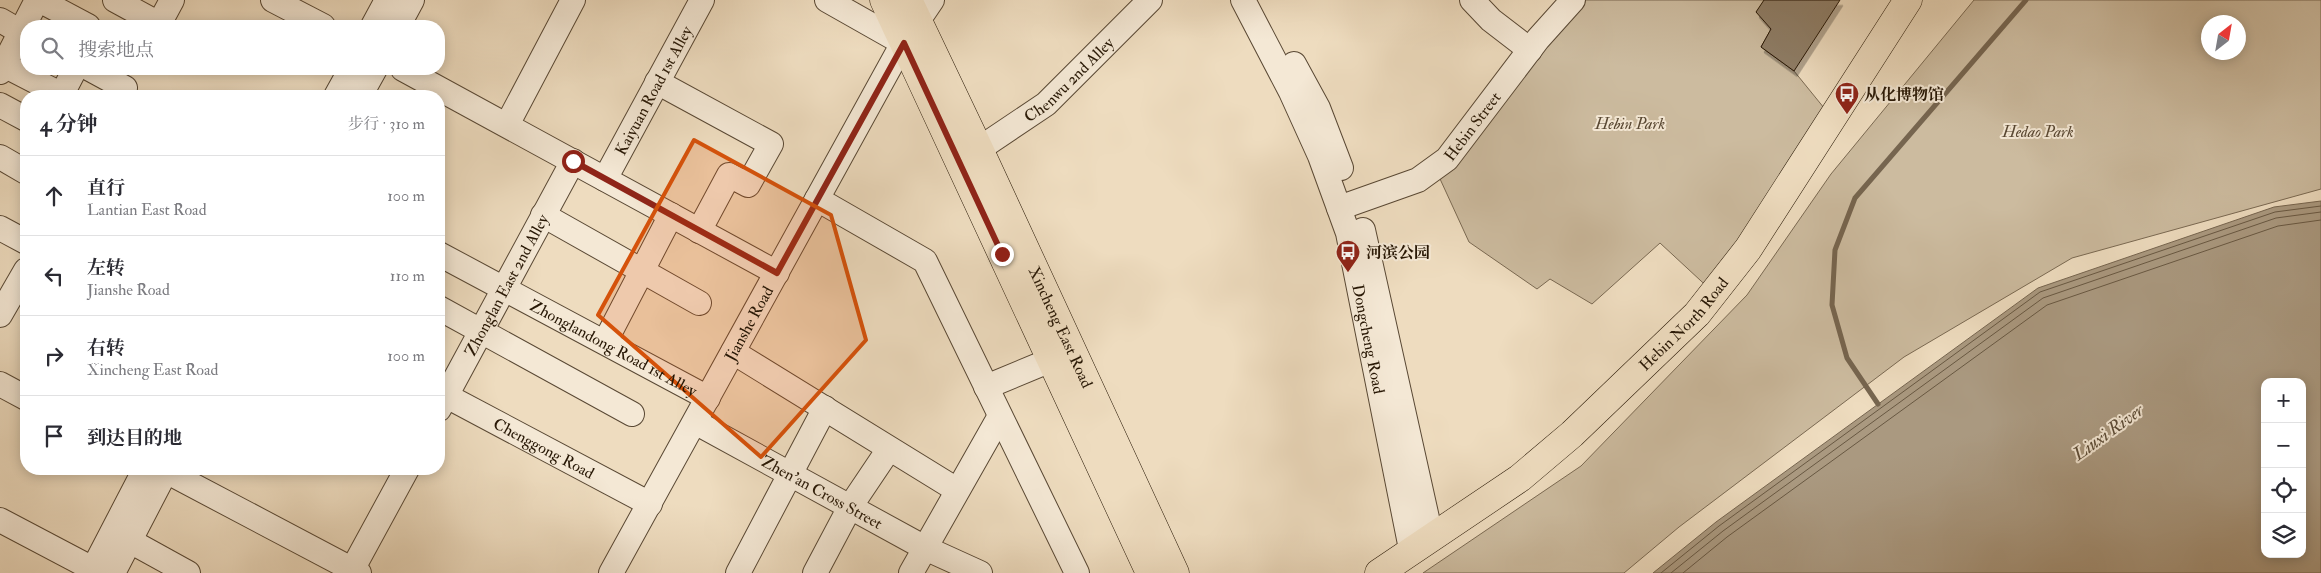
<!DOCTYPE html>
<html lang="zh">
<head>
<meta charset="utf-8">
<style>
  :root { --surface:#fff; --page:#f7f7f7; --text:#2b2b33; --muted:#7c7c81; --line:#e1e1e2 }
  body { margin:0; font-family:"IM FELL Double Pica","Noto Serif SC",serif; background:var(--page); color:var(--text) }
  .controls { position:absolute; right:15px; bottom:15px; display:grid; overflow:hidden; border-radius:10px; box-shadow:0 2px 12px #0003 }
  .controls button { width:45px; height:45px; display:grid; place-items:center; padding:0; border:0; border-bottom:1px solid var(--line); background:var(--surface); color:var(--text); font:25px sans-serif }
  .compass { position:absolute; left:2201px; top:15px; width:45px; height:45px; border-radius:50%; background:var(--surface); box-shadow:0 2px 12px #0003; rotate:31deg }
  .stop { position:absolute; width:15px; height:15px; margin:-11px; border:4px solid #8f2418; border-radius:50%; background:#fff }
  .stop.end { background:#8f2418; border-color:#fff; box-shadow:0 1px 5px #0008 }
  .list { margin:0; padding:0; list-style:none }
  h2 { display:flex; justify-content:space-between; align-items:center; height:65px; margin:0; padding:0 20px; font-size:21px }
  h2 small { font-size:16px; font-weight:400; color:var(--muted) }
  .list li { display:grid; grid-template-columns:32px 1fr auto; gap:15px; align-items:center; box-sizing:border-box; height:80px; padding:0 20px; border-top:1px solid var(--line) }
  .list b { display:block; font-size:19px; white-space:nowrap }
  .list p { margin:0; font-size:16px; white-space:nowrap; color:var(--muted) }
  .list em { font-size:16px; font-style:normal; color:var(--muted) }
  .icon { flex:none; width:28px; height:28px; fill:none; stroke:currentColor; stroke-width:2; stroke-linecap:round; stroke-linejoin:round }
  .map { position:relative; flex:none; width:2321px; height:573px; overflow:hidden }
  .search { position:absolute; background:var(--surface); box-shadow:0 2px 12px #0003; left:20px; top:20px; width:425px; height:55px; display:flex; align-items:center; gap:12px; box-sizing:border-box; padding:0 18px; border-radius:20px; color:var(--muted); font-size:19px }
  .panel { position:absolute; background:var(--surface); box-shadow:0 2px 12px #0003; left:20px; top:90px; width:425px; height:385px; border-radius:20px }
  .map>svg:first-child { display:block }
  .green { fill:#ccbb9f; stroke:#7a6952; fill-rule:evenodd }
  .water { fill:#aa9980; stroke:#76654f; fill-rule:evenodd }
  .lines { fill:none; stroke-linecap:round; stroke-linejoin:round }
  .shore { stroke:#685842; stroke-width:1 }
  .stream { stroke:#76654f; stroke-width:5 }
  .building { fill:#8e7d66; stroke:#271705; filter:url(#shadow) }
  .minor-casing { stroke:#594834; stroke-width:26 }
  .major-casing { stroke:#271705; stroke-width:29 }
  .minor { stroke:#f4e8d5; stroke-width:24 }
  .major { stroke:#eedcbf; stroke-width:28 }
  .route { stroke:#8f2418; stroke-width:6 }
  .marked { fill:#d5520b; fill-opacity:0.2; stroke:#d5520b; stroke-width:4; stroke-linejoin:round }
  .labels { text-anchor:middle; stroke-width:4; stroke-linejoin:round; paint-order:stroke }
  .street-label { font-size:16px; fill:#271705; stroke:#f4e8d5 }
  .poi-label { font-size:16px; font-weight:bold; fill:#271705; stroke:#f4e8d5; text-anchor:start }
  .park-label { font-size:16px; font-style:italic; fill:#594833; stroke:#f4e8d5 }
  .water-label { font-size:18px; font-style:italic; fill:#5b4b36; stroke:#f4e8d5 }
</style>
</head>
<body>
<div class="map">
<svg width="2321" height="573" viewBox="0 0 2321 573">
  <defs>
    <filter id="shadow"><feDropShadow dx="3" dy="5.5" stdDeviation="0" flood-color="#0004"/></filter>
  </defs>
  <rect width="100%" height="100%" fill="#eedcbf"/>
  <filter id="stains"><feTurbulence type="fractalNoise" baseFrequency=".004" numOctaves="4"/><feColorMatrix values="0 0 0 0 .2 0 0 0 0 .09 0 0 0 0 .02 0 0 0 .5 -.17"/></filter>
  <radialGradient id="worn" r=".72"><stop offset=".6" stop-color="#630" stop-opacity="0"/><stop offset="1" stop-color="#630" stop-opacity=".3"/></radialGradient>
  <path class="green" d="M1576 0H1764L1771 29 1761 47 1794 71 1833 119 1714 293 1660 243 1592 304 1550 279 1537 289 1469 242 1435 168Z
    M1974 0H2321V189L2072 258 1904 357 1679 527 1624 573H1423L1581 466 1747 295 1831 174ZM2238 22V52H2208V22Z"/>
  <path class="water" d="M2321 201V573H1653L1716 522 2038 288 2274 207ZM2265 382H2302V554H2265Z"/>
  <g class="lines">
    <path class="shore" d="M1661 573 1719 526 2040 292 2275 212 2321 206
      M1671 573 1723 531 2043 298 2276 218 2321 212
      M1683 573 1727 537 2047 305 2278 226 2321 220"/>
    <path class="stream" d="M1878 404 1847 358 1832 305 1835 250 1855 198 2026 0"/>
  </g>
  <path class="building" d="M1764 0H1840L1794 71 1761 47 1771 29 1756 12Z"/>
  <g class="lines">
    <defs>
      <g id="minor">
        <path d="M39 0 88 26"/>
        <path d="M115 0 159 24"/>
        <path d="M273 0 323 26"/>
        <path d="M827 0 903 43"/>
        <path id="s1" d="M1243 0 1291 92 1320 156 1348 233 1411 549"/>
        <path d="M1472 0 1491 20 1530 50"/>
        <path d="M0 20 26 35"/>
        <path d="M158 26 172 0"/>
        <path d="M373 26 387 0"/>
        <path d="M398 26 412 0"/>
        <path d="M0 63 64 96"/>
        <path d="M1294 64 1318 108 1341 168"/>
        <path d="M90 69 125 88"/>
        <path d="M403 69 777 273"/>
        <path d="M0 72 37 0"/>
        <path d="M657 82 771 144 748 185 729 175 699 231"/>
        <path d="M61 96 75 69"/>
        <path d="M336 96 351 69"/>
        <path d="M360 96 375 69"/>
        <path d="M0 105 26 119"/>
        <path d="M507 125 573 0"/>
        <path id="s2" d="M979 149 1046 104 1150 0"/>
        <path d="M0 157 26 172"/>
        <path id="s3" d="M605 179 702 0"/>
        <path d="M817 199 925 261 1077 573"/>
        <path id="s4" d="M1339 208 1418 180 1447 159 1538 39 1573 0"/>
        <path d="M543 215 699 303"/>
        <path d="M0 228 26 242"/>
        <path d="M1363 230 1431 536"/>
        <path id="s5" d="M439 254 708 398"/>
        <path d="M439 308 632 414"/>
        <path d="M0 315 26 270"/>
        <path d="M605 342 671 215"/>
        <path d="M733 352 957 490"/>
        <path d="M0 384 26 398"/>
        <path d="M986 387 1051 360"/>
        <path id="s6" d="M439 392 650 504"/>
        <path id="s7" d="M439 409 573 161"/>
        <path id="s8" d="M695 422 925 548 980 573"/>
        <path d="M162 469 359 573"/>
        <path d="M0 520 93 569"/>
        <path d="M130 541 188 573"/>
        <path d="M352 570 407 469"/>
        <path d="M91 573 145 469"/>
        <path d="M113 573 167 469"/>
        <path id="s9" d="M611 573 903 43 932 0"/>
        <path d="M738 573 825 408"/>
        <path d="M815 573 850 507 889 449"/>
        <path d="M911 573 1000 416"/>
      </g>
      <g id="major">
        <path d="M884 0 1150 573"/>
        <path id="s10" d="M908 0 979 149 1175 573"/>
        <path id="s11" d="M1379 573 1520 478 1572 434 1697 314 1748 249 1908 0"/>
      </g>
    </defs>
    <use href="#minor" class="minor-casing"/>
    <use href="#major" class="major-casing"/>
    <use href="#minor" class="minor"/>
    <use href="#major" class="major"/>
  </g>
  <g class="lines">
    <path class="route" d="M573 161 777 273 904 43 1002 254"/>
  </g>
  <path class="marked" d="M694 140 831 215 866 340 761 457 598 315Z"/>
  <defs>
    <symbol id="bus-pin" viewBox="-11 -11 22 30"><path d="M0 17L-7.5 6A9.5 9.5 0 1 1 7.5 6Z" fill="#8f2418" stroke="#f4e8d5"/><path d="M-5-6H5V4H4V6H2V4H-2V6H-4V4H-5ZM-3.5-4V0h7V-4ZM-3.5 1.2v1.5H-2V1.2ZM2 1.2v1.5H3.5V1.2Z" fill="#fff"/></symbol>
  </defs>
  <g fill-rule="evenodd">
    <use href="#bus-pin" x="1833" y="80" width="28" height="38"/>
    <use href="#bus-pin" x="1334" y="238" width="28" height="38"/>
  </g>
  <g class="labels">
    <g class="street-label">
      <text dy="6" stroke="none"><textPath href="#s2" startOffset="114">Chenwu 2nd Alley</textPath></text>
      <text dy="6" stroke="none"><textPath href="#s3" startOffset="101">Kaiyuan Road 1st Alley</textPath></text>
      <text dy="6" stroke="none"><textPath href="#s4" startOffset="161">Hebin Street</textPath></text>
      <text dy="6" stroke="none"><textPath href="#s7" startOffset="141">Zhonglan East 2nd Alley</textPath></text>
      <text dy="6" stroke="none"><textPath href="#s9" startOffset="285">Jianshe Road</textPath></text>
      <text dy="6" stroke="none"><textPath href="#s11" startOffset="395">Hebin North Road</textPath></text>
      <text dy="6" stroke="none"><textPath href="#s10" startOffset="361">Xincheng East Road</textPath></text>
      <text dy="6" stroke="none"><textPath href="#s1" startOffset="364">Dongcheng Road</textPath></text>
      <text dy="6" stroke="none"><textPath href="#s5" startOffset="198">Zhonglandong Road 1st Alley</textPath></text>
      <text dy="6" stroke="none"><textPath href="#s6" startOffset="119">Chenggong Road</textPath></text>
      <text dy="6" stroke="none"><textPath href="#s8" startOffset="145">Zhen'an Cross Street</textPath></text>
    </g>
    <g class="poi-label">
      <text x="1864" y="100">从化博物馆</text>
      <text x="1366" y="258">河滨公园</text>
    </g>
    <g class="park-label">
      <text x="1630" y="129">Hebin Park</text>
      <text x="2038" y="137">Hedao Park</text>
    </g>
    <g class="water-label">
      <text transform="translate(2108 432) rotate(-36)" y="6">Liuxi River</text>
    </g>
  </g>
  <rect width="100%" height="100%" filter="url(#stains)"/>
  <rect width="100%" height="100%" fill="url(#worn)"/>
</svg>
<div class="controls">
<button>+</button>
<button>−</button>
<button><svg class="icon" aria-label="locate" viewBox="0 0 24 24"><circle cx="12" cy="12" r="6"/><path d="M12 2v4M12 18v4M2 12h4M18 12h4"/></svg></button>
<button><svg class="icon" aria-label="layers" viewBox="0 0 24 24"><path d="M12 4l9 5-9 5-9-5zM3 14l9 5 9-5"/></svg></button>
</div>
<svg class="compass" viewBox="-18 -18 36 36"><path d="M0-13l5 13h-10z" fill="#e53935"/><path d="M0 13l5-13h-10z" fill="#7c7c81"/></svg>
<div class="stop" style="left:573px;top:161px"></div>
<div class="stop end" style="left:1002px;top:254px"></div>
<div class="search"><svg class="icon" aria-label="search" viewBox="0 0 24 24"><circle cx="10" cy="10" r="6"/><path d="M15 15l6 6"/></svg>搜索地点</div>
<section class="panel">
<h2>4 分钟<small>步行 · 310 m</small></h2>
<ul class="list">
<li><svg class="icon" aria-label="ahead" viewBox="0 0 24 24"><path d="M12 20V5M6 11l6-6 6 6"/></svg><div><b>直行</b><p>Lantian East Road</p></div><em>100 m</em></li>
<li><svg class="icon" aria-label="left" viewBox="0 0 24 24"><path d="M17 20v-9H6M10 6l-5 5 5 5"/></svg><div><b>左转</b><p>Jianshe Road</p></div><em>110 m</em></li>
<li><svg class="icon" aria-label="right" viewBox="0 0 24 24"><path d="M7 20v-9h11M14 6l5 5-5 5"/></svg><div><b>右转</b><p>Xincheng East Road</p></div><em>100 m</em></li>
<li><svg class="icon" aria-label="arrive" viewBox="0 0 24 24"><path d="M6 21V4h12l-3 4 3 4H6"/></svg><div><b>到达目的地</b></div></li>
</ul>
</section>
</div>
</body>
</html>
